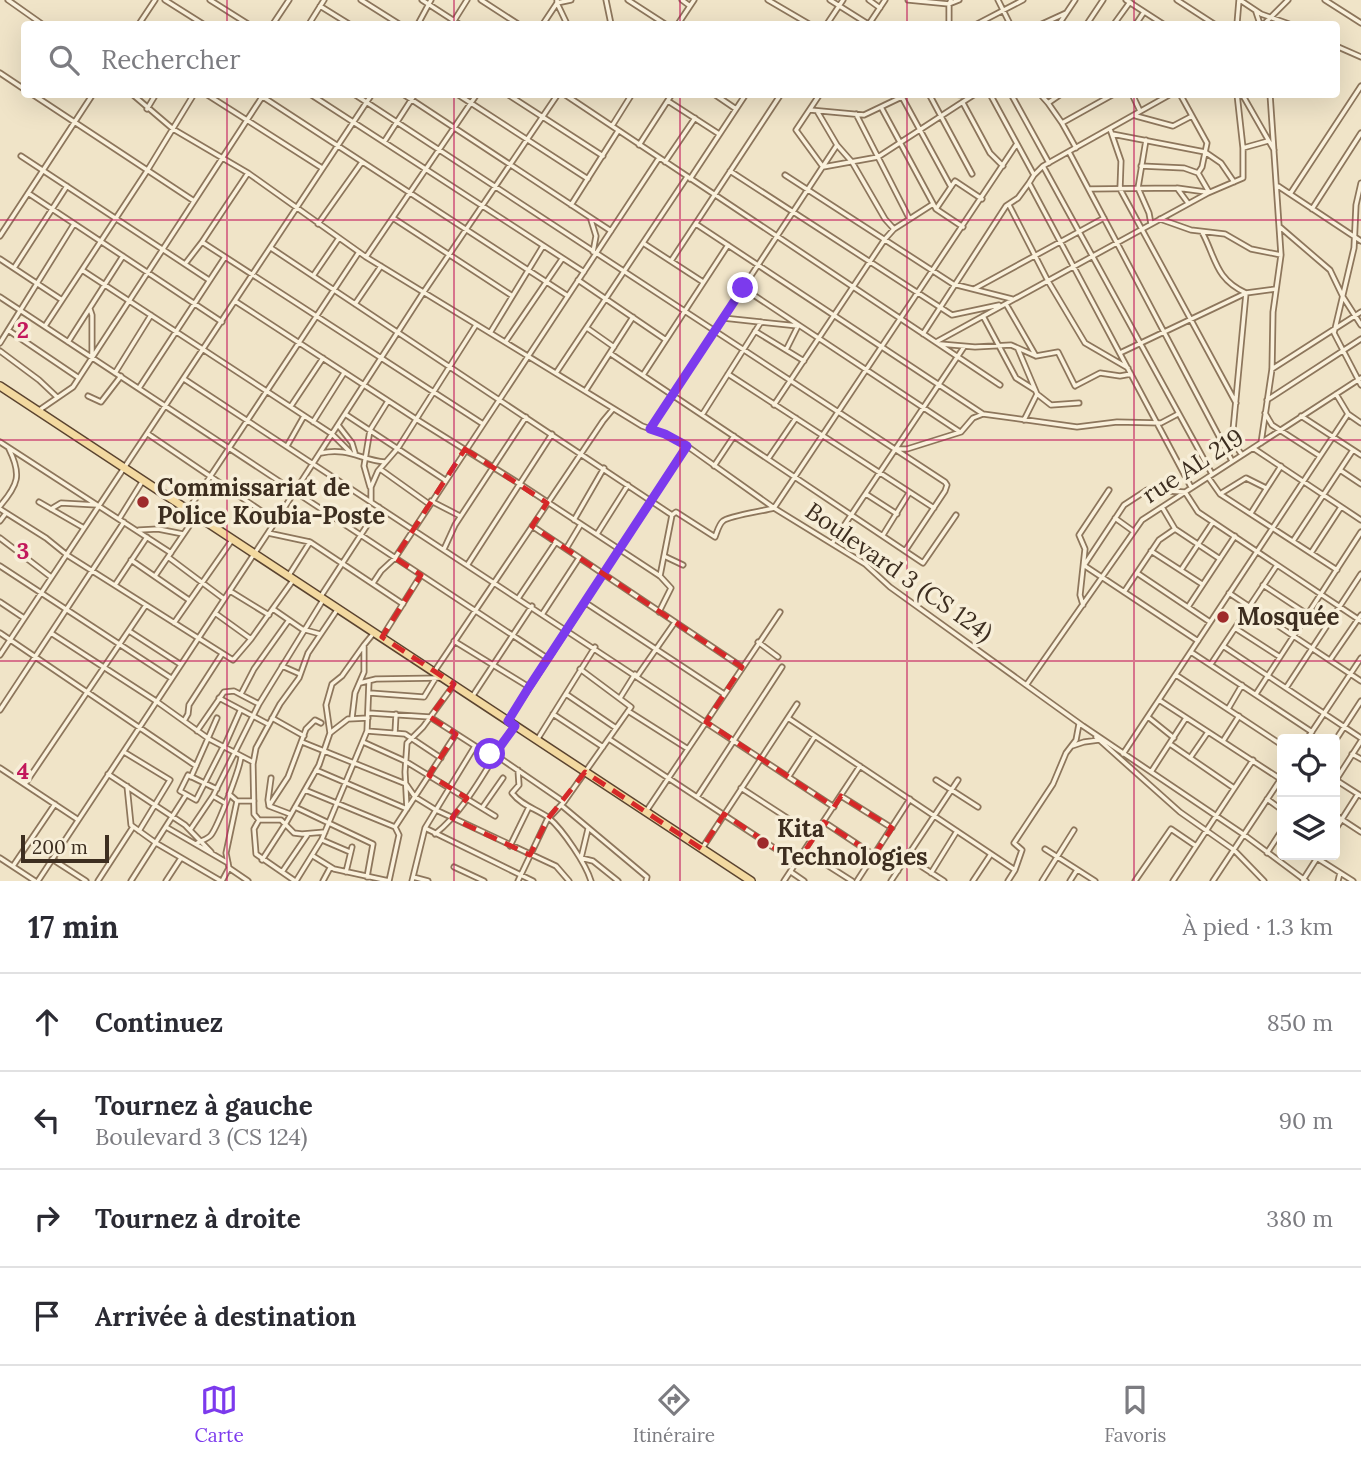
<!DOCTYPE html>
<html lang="fr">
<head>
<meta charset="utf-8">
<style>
  :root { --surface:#fff; --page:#f2f2f3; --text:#2b2b33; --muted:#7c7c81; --line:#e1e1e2; --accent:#7c3aed }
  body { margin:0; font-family:Lora,serif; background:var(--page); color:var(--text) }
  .controls { position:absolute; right:21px; bottom:21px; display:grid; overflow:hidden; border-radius:7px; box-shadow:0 7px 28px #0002 }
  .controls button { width:63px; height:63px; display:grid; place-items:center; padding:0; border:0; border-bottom:2px solid var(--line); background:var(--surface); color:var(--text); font:35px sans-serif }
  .scale { position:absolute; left:21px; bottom:18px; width:88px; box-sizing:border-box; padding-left:7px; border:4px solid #3d2e20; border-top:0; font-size:19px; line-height:24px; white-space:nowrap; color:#3d2e20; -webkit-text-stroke:5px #f7eed8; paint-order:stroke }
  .stop { position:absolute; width:21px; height:21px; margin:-16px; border:5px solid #7c3aed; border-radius:50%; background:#fff }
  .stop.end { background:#7c3aed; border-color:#fff; box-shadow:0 2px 7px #0008 }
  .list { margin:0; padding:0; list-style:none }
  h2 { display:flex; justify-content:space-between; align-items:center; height:91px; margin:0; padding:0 28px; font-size:30px }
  h2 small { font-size:23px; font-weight:400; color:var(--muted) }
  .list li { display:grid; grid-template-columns:46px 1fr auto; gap:21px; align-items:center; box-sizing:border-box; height:98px; padding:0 28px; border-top:2px solid var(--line) }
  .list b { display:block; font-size:26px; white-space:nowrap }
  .list p { margin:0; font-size:23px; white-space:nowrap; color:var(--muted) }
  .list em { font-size:23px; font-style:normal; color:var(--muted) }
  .icon { flex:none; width:38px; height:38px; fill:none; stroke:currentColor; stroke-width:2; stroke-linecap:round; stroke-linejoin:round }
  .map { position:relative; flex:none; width:1361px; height:881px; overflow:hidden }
  .search { position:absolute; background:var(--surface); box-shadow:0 7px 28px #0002; left:21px; right:21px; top:21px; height:77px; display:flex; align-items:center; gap:18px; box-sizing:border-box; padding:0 24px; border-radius:7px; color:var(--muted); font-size:26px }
  .sheet { height:483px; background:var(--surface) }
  nav { display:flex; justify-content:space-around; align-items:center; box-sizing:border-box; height:98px; border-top:2px solid var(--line); background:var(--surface); font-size:19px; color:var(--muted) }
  nav a { display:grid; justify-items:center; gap:4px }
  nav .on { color:var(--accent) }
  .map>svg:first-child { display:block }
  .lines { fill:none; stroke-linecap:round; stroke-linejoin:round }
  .minor-casing { stroke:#8d765c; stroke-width:7 }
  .primary-casing { stroke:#5b4430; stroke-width:10 }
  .minor { stroke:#faf1dc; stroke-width:3.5 }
  .primary { stroke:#f3d9a0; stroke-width:7 }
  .route { stroke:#7c3aed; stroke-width:9 }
  .marked { fill:none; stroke:#d62828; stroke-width:5; stroke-dasharray:14 9; stroke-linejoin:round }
  .grid { fill:none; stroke:#c2185b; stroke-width:2; stroke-opacity:0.55 }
  .poi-dot { fill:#9e2a2b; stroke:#f7eed8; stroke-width:2.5 }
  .labels { text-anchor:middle; stroke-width:7; stroke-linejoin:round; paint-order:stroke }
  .street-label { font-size:24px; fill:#3d2e20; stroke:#f7eed8 }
  .poi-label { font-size:24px; font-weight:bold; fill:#3d2e20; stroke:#f7eed8; text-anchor:start }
  .grid-label { font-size:23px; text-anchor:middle; font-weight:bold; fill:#c2185b; stroke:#f7eed8; stroke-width:7; stroke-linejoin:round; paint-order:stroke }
</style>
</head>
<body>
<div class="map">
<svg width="1361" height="881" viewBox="0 0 1361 881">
  <rect width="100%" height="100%" fill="#f0e4c8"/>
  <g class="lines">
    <defs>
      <path id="minor" d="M8 0 42 24
        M165 0 203 24
        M210 0 248 24
        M361 0 399 24
        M422 0 459 24
        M481 0 518 24
        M557 0V3L571 0
        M606 0 611 24
        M628 0 665 24
        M682 0 690 6
        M768 0 809 24
        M830 0 868 24
        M869 0 880 8
        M908 0 949 4 959 0
        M998 0 1010 24
        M1126 0 1163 24
        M1177 0 1214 24
        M1240 0 1261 14 1289 24
        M1325 0 1361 23
        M320 6 349 24
        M1256 12 1260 24
        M139 24 155 0
        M273 24 289 0
        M309 24 324 0
        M418 24 431 0
        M452 24 467 0
        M543 24 557 3 567 24
        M678 24 694 0
        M827 24 843 0
        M869 24 885 0
        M949 24V4L951 0
        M977 24 1023 0
        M1042 24 1066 13
        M1059 24 1075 0
        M1087 24 1103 0
        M1114 24 1130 2
        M1136 24 1144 12
        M1237 24 1239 0
        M1264 24 1288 0
        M1336 46 1361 57
        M0 73 24 89
        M32 94 194 201
        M132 94 173 129 248 173 366 257 642 426 665 434 687 446 774 508 865 564 890 587 1083 726 1243 834 1306 881
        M206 94 322 168
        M310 94 584 272
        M354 94 945 482 947 485 945 491 905 551
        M403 94 611 231
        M457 94 588 179
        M507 94 603 156
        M564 94 1000 385
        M714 94 736 109
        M820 94 796 130 823 167 878 157 975 94
        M929 94 972 174
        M953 94 971 96
        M990 94 1034 175 1043 166 1171 94
        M1011 94 1049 163
        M1040 94 1048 103 1061 94
        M1132 94 1140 111
        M1180 94 1207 143 1202 167 1198 173
        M1242 94 1274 150
        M263 97 568 296
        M902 97 951 187
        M668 101 719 134
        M963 103 990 153 1003 166
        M1048 103 1062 123 1076 148
        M881 107 936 209 963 227
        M147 109 156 94
        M810 110 864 115 908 94
        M817 111 837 145 852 162 885 219 894 229
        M856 114 909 218
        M1136 116 1173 126 1192 116
        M1062 123 1114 94
        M612 126 632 94
        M1110 129 1121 161 1120 189 1236 403
        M1112 134 1205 152 1221 163 1234 182
        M1146 140 1138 188 1149 213 1151 224
        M384 142 415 94
        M639 145 672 94
        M1243 148 1268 141
        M1069 152 1232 461
        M21 156 209 280
        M665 162 695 118
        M1043 166 1212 474
        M1141 166 1184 168 1198 173 1209 192
        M730 171 952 315 999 305
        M248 173 202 242 483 424
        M785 175 953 284 1012 299
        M1034 175 1029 183 1191 487
        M690 179 746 94
        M1361 183 1356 205 1354 248 1334 333 1361 385
        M1278 186 1361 241
        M1177 188 1206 192
        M1089 189 1177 188 1188 203
        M28 193 222 322
        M1290 194 1361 86
        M571 205 618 131
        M1009 205 1048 281 1085 343 1128 368
        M936 209 955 181 982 199
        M1312 209 1361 133
        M393 218 511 295
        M1160 219 1191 230 1225 234 1251 249 1281 255
        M591 220 596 236 593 252
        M318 224 362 162
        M696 224 983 414
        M1280 227 1330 270 1343 297 1361 325
        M1202 232C1216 258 1215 279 1246 293L1232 441 1242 455
        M0 236 93 94
        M643 243 703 282
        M271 248 672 515 676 512 715 537C717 532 719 524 723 521 728 516 763 511 774 508L1016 145
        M366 257 477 94
        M0 259 62 300
        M671 261 781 94
        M185 264 202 242
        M14 268 67 186
        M82 270 332 434 350 452
        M313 276 339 238
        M578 280 666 340
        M743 288 960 432
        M974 289 1104 218
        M0 297 547 658
        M235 301 416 419 520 484 660 576 671 588 659 612
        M355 304 381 266
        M1006 304 1036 356
        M90 309 92 315V355
        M983 316 1016 378 1035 390
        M723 318 798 326 786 350
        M45 326 147 171 194 94
        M587 328 614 347
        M8 330 79 378
        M755 331 804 361
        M490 333 543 246
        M923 334 1006 206 1018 198 1029 183
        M506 341 562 259
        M68 342 123 256
        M936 342 1208 193 1243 178V148L1237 94
        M0 343 74 224
        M940 344 975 347 1011 345 1036 356 1058 352 1075 386 1100 373 1120 376 1131 374
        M1018 349 1037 394 1051 405 1079 403
        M0 351 39 380 57 397
        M1120 353 1246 293 1276 289
        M611 354 923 563 956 515
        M1272 369 1361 312
        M115 373 151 315
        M556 373 687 177
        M728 374 934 508
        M643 375 728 245
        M184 379 834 807
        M139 388 225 257
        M586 390 633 317
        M1336 394 1348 414 1361 423
        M88 396 101 402 121 376
        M1267 400 1361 339
        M774 405 885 239 894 229 933 204
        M291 406 323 358
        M38 411 73 387 264 94
        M1265 413 1272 425 1320 456
        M345 414 445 480
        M702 415 761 322
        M1301 416 1361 455
        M1024 420 1037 394
        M313 422 344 373
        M338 425 352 443 355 453
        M650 429 837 145
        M148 434 276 521
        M0 442 171 553
        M1261 443 1272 369 1273 312 1281 255 1270 94
        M287 446 304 416
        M1253 448 1361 520
        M898 449H907L961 432 973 418 983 414 1077 427 1117 422 1161 423 1178 414
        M321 453C348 447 361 460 385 462
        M768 459 796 418
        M714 466 734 436
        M380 469 429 504
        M1340 470 1361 484
        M1208 477 1220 494 1337 570
        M370 487 364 466 370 430 388 401
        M866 494 897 514
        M1220 494 1246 478 1266 488
        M371 501V487L378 471 398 448 476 325
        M431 501 460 516
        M39 502 84 528
        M0 506C18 485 22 475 9 449
        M1162 507 1175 529 1220 559
        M0 509 46 538 67 555 233 660 251 639 294 579
        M51 509 61 503 97 505
        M188 510 359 252
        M1251 513 1281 466
        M1115 518 1133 531
        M119 519 142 482
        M574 520 604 468
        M0 521 6 513
        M532 526 742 667
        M139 530 158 529 183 534
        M268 533 310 542 403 604
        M597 534 628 485
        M883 535 909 493
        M0 538 51 577
        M1293 541 1353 450
        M833 542 964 347
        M444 549 455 525 526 417
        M566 549 581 524
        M1151 551 1202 584
        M1311 553 1341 507
        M664 556 683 565
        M168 557 224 599
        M131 560 189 600
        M468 564 552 434
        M1085 564 1124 505 1147 490 1185 492 1198 512 1361 621
        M0 566 171 678
        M1085 566 1198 641
        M1181 570 1213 522
        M1137 573 1210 622
        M289 575 310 542
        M155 576 196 516
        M660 576 672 515
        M373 583 381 571 395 558 659 158
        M115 585 147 537
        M1263 585 1307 614
        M230 591 269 615
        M1124 592 1159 540 1175 529
        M1229 593 1361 681
        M321 596 379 507
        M519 597 556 542
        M0 602 24 618
        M586 603 724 694
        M1083 605 1080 595 1085 549 1079 535 1109 490
        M1188 607 1235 536
        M273 609 302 629 320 634
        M215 613 251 639
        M543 613 579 558
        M174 623 232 540
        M1235 628 1280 657
        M129 631 180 664
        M0 633 196 766
        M51 633 156 701 209 739 253 762
        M382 637 421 575
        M454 641 529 687
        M758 642 778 657
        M1223 646 1361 738
        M1191 652 1312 732
        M0 655 372 94
        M1330 660 1361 615
        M1211 664 1277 565
        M282 666 300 674
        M434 672 603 421 613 409
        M638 675 675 622
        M1176 675 1282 745
        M360 683 376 679 441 678
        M1027 684 1142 520 1361 378
        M1286 688 1361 574
        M370 693 424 697 435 679
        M241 694 254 669 289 620
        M566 694 616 728
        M1256 694 1361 532
        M472 697 532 606
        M219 698 268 724
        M620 698 635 674
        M1159 700 1282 780
        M1228 709 1242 685
        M0 710 124 522
        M628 711 688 749
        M369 713 430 717 486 753 497 756 564 802
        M553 714 603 747
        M1148 717 1174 738
        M272 718 304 736
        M352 718 355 693 364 672V645L373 634
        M788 718 1015 870
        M509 719 686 447
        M184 721 188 714 189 705 222 654
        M197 731 224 692 234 691 259 704
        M367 731 405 734 441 758
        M330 733 348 719 368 718
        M395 733 396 714
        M1096 737 1180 812 1234 850 1264 881
        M609 739 797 863
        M1307 739 1361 658
        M537 740 595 647
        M1223 741 1239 716
        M1335 741 1361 701
        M302 742 406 784 415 797 436 810 556 866 569 881
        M363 742 405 761 495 816
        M1170 744 1234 788
        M1072 746 1084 742 1099 740
        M124 752 170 780 139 831
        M1123 754 1348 414
        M1352 754 1361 759
        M1190 758 1208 732
        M0 768 77 819
        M316 770 407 809 405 772 407 743 423 727 453 686
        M518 770 519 785 512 793C522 806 537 809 549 818 563 830 586 864 591 881
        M1151 772 1186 718
        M108 774 185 825 211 852
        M789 776 815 736
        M191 777 217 718
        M936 780 978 807
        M1336 780 1361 741
        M1336 780 1361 796
        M25 784 146 605
        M127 786 131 825 156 843 221 881
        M741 788 815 836
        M217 789C208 785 198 780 188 775L180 791 196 800 222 749 225 745 240 711
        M305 790 395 827 399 835 389 881
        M213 796 225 803
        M841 796 892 828
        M697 797 782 667
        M1267 799 1282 810
        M237 801H254
        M561 805 647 877 646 881
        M269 806 288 777 306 729 315 720 321 723
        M269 806 268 800 271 778
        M269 806 290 814
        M295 807 373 844 367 877
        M482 808 503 778
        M647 810 780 612
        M1335 815 1361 832
        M259 820H281L294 833 302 834 325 832
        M824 822 898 871
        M166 827 228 863
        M395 827 456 734
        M425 828 533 881
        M588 829 581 858 593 861 618 881
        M190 830 213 796 259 704 323 600
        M1335 830 1358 794
        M435 834C469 807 489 762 514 726
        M322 840 350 852
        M196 844C200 841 208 839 211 835 218 826 241 766 241 756
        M510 846 529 807
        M703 847 797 704
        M1045 849 1095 881
        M805 851 852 881
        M1267 853 1282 830
        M1312 855 1353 881
        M313 856 334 869 389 881
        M907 857 944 881
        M0 858 35 881
        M52 859 86 881
        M262 860 286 823 319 765 330 733 326 705 332 684 342 676 364 645
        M13 866 55 804
        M454 867 484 881
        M229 868 248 881
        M282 872 308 834
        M346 872 352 847
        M791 872 804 881
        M931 873 957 831
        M413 877 428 881
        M1303 880 1319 855
        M38 881 268 533 423 293 558 94
        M98 881 133 827
        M131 881 186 795
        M166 881 181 858
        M222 881 229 868 226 853 237 801 229 794
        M295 881 256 854 254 829 259 820 254 814 253 764 256 748 280 704 299 678 308 653 337 610
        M296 881 322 839 367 731 369 681
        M323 881 330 868
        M412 881 425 828 475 746
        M518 881 547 820 564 802 631 707 580 669
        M784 881 860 766
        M857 881 910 799
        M891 881 958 780
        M973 881 991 854
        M1008 881 1015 870 1022 850 1014 843 1053 784 1066 753 1076 740 1079 724
        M1042 881 1074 830
        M1070 881 1077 870
        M1135 881 1171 829 1196 846
        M1173 881 1253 760
        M1213 881 1282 777
        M1338 881 1340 873"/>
      <path id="primary" d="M0 386 751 881"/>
    </defs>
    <use href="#minor" class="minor-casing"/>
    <use href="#primary" class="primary-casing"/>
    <use href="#minor" class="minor"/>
    <use href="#primary" class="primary"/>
  </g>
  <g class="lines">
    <path class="route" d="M490 754 494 755 515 726 508 721 529 687 687 446 665 434 650 429 743 288"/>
  </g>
  <path class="marked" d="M465 449 547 503 532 526 742 667 706 722 834 807 841 796 892 828 874 855 824 822 797 863 724 814 702 849 585 772 547 820 530 855 452 818 467 798 429 775 456 734 430 717 454 684 382 637 421 575 395 558Z"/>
  <path class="grid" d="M227 0V24M454 0V24M680 0V24M907 0V24M1134 0V24M227 94V881M454 94V881M680 94V881M907 94V881M1134 94V881M0 220H1361M0 440H1361M0 661H1361"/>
  <g class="poi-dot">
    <circle cx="143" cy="502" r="7"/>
    <circle cx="1223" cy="617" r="7"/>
    <circle cx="763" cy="843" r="7"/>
  </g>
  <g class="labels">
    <g class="street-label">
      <text transform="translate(1193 466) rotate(-33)" y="8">rue AL 219</text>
      <text transform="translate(899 572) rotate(35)" y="8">Boulevard 3 (CS 124)</text>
    </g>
    <g class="poi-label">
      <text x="157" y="496">Commissariat de<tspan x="157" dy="28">Police Koubia-Poste</tspan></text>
      <text x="1237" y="625">Mosquée</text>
      <text x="777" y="837">Kita<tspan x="777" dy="28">Technologies</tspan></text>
    </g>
  </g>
  <g class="grid-label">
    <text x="23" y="338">2</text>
    <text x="23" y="559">3</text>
    <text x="23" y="779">4</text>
  </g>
</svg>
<div class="controls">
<button><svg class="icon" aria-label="locate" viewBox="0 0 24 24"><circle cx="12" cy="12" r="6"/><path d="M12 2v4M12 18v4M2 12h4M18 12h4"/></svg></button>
<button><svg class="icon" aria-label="layers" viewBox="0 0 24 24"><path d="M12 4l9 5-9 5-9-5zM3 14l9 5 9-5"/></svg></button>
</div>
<div class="scale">200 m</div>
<div class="stop" style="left:490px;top:754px"></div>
<div class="stop end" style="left:743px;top:288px"></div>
<div class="search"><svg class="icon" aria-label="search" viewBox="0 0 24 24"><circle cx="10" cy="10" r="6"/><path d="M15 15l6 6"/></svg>Rechercher</div>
</div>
<section class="sheet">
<h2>17 min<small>À pied · 1.3 km</small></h2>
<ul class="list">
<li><svg class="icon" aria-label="ahead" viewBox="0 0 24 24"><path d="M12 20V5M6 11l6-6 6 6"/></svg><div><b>Continuez</b></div><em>850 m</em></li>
<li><svg class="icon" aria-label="left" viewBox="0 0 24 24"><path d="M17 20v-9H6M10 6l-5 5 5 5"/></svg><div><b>Tournez à gauche</b><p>Boulevard 3 (CS 124)</p></div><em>90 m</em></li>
<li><svg class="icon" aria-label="right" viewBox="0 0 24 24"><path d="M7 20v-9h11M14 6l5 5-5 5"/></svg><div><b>Tournez à droite</b></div><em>380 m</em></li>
<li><svg class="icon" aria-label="arrive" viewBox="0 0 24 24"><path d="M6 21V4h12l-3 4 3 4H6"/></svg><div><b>Arrivée à destination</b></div></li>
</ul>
</section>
<nav>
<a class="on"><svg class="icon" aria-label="map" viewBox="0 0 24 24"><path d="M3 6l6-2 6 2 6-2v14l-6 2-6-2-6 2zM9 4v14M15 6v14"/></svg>Carte</a>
<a><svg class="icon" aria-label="directions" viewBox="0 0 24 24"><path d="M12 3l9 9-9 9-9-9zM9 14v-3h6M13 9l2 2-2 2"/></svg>Itinéraire</a>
<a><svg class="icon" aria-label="saved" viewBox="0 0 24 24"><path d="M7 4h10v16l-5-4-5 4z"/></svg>Favoris</a>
</nav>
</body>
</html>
